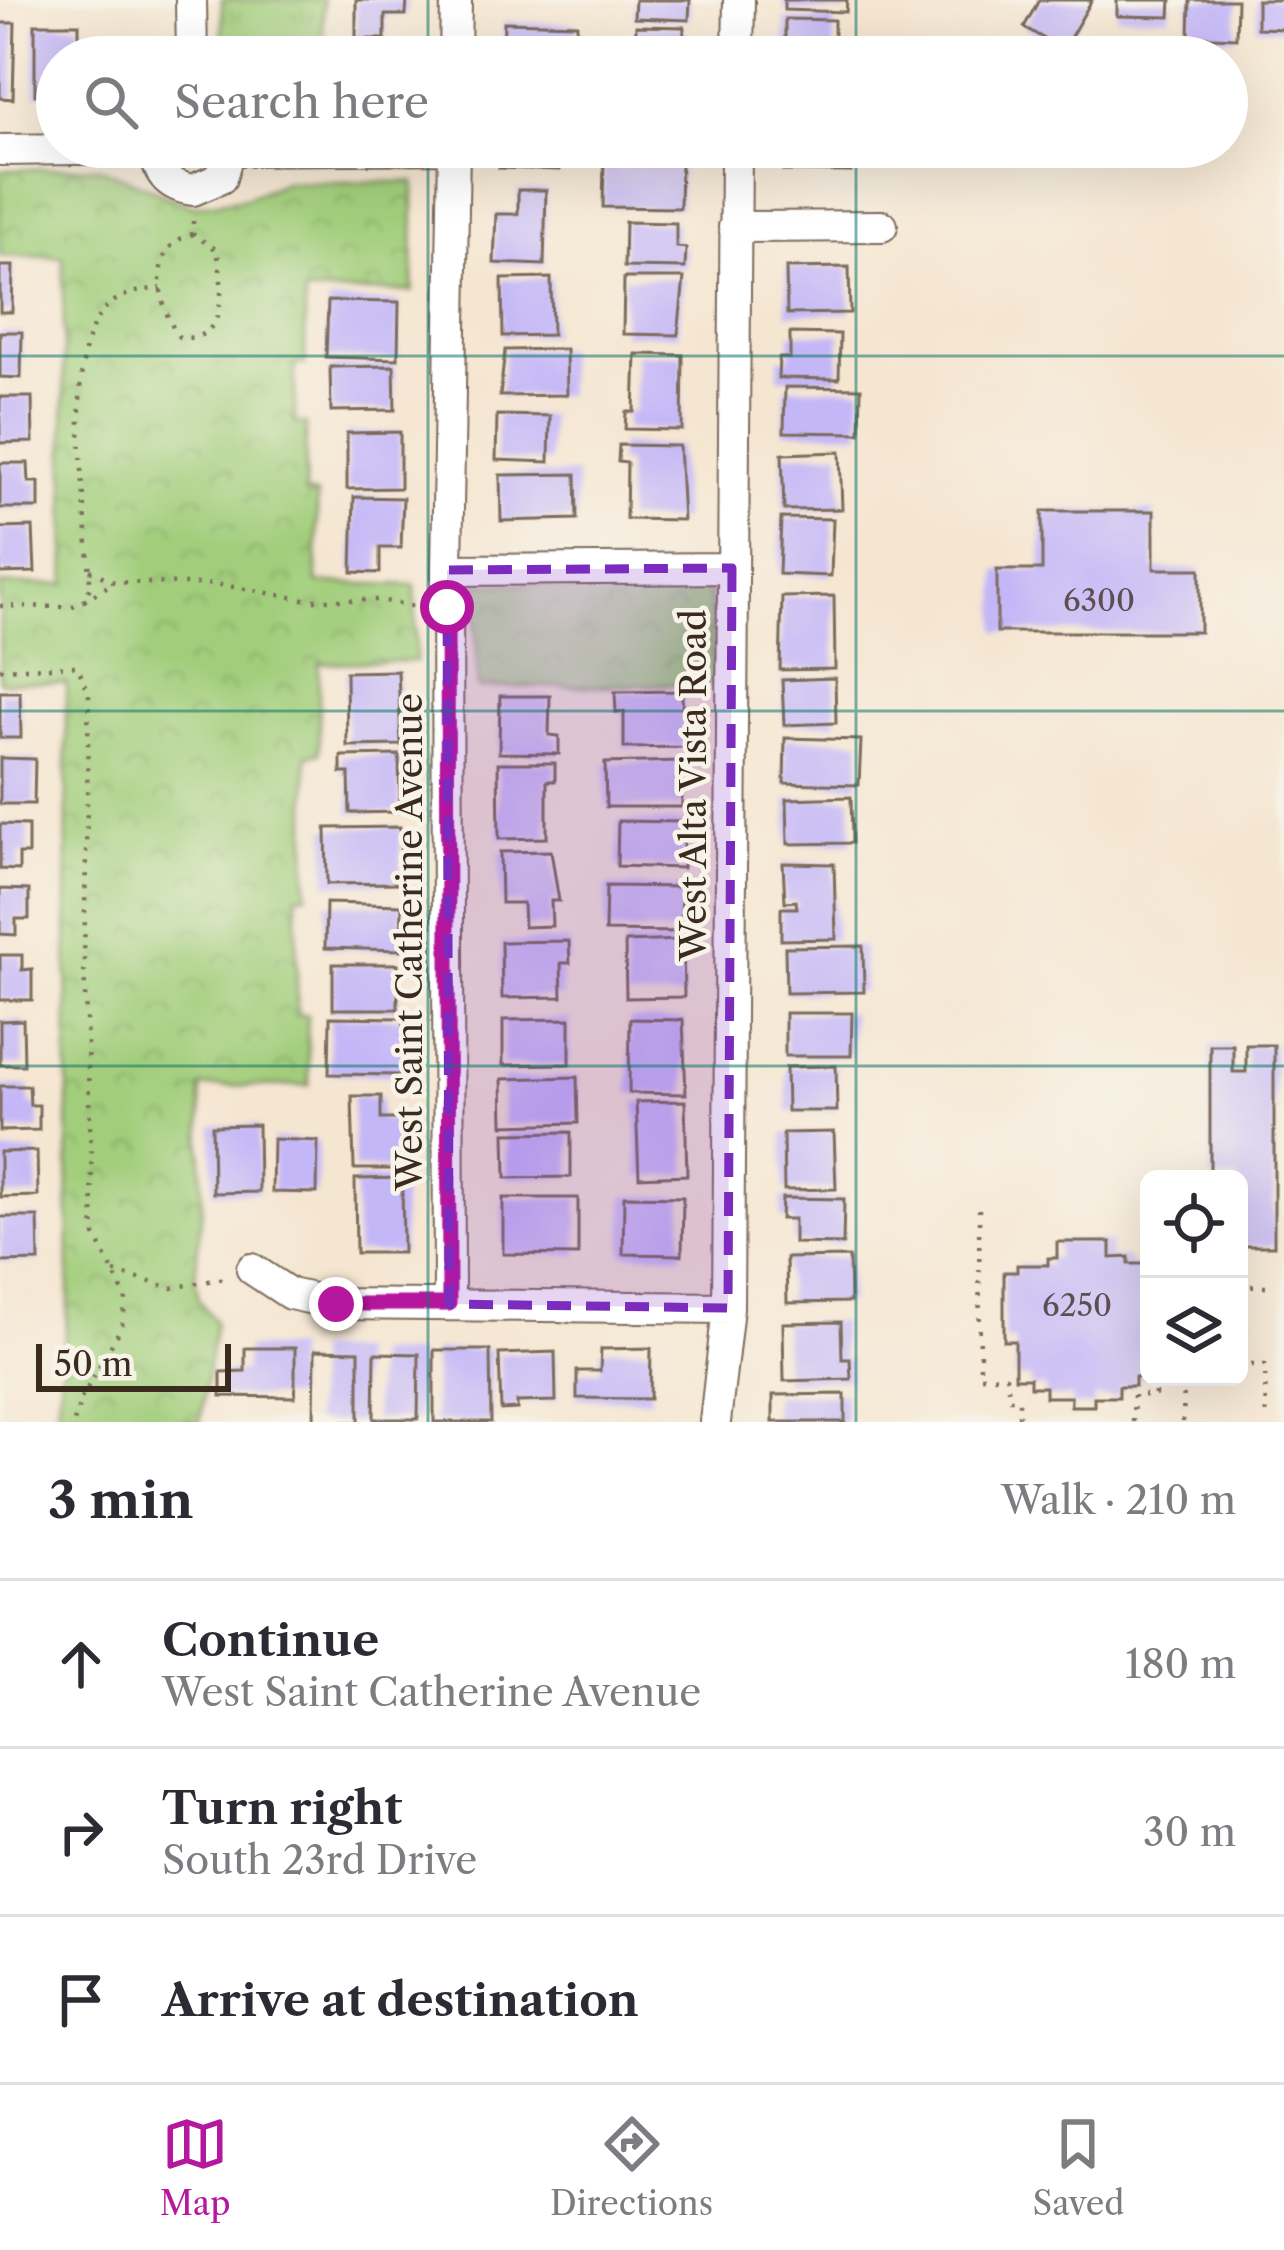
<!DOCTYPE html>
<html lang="en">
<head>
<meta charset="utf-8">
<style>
  :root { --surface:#fff; --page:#f7f7f7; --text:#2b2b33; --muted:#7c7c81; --line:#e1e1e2; --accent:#b5179e }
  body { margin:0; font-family:"Libre Caslon Text",serif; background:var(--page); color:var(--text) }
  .controls { position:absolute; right:36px; bottom:36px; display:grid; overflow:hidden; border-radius:18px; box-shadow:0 12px 48px #0002 }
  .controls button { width:108px; height:108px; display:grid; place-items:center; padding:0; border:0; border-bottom:3px solid var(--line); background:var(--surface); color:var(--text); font:60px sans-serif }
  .scale { position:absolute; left:36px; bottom:30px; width:195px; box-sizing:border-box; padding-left:12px; border:6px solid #3b2a1e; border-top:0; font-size:33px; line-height:42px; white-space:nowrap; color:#3b2a1e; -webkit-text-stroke:9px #f7f3e8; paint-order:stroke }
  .stop { position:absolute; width:36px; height:36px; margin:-27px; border:9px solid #b5179e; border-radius:50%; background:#fff }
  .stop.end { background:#b5179e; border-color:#fff; box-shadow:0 3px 12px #0008 }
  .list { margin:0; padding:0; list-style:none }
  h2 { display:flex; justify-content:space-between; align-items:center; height:156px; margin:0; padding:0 48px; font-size:51px }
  h2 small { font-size:39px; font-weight:400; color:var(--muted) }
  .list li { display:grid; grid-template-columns:78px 1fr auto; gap:36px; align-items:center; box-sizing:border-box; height:168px; padding:0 48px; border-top:3px solid var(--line) }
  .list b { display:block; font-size:45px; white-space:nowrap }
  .list p { margin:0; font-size:39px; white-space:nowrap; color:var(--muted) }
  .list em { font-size:39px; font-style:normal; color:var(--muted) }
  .icon { flex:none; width:66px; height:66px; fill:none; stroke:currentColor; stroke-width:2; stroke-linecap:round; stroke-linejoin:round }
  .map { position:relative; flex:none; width:1284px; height:1422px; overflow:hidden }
  .search { position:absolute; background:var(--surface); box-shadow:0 12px 48px #0002; left:36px; right:36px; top:36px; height:132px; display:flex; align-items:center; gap:30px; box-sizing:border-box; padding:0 42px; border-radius:66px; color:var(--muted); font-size:45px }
  .sheet { height:660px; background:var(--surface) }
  nav { display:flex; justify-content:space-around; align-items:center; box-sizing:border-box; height:168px; border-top:3px solid var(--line); background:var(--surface); font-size:33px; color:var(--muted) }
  nav a { display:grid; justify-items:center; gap:6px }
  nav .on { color:var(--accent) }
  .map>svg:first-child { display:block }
  .grass { fill:url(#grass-tufts); stroke:#6e7c4c; stroke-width:3 }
  .park { fill:url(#park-crowns); stroke:#6e7c4c; stroke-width:3 }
  .building { fill:#c4b7f7 }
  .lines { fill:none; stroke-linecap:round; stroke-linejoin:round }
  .street-casing { stroke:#7c6c5d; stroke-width:34 }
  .path { stroke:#7c6c5d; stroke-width:4.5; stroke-dasharray:3 9; stroke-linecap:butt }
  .street { stroke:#fff; stroke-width:30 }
  .route { stroke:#b5179e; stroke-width:15 }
  .marked { fill:#7b2cbf; fill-opacity:0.2; stroke:#7b2cbf; stroke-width:9; stroke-dasharray:24 15; stroke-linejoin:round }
  .grid { fill:none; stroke:#0f766e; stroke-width:3; stroke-opacity:0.55 }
  .labels { text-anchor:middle; stroke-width:9; stroke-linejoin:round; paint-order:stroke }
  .number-label { font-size:30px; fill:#5d4d54 }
  .street-label { font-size:36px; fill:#3b2a1e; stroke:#f7f3e8 }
</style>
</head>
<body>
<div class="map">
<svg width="1284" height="1422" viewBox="0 0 1284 1422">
  <defs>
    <pattern id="grass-tufts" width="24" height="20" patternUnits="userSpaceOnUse" patternTransform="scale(3)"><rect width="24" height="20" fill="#a2ce7b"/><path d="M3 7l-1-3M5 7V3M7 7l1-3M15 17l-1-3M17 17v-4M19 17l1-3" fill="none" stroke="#8cb16a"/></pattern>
    <pattern id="park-crowns" width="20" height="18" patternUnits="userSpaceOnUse" patternTransform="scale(3)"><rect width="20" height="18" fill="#a2ce7b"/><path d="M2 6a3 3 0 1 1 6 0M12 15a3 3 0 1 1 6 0" fill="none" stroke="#8cb16a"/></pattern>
  </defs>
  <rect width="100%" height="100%" fill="#f7f3e8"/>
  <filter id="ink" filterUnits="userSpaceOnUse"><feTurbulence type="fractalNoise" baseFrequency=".00833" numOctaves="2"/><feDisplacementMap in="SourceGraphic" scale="24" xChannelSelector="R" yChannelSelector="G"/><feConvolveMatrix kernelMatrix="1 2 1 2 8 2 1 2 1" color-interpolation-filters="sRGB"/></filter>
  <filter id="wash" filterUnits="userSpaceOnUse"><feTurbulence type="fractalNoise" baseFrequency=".004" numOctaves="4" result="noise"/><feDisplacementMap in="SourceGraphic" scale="48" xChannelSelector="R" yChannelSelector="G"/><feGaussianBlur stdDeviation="2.7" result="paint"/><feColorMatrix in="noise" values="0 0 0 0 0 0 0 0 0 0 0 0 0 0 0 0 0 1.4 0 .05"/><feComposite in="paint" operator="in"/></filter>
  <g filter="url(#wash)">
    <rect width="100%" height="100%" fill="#f5e6d1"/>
    <path class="grass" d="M222 0H323V49L422 52V57H223Z"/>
    <path class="park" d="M98 167 193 206 246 198 285 182H414L413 291 305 293V364H295V423L306 424 305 494 317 495V583L415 585 416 661 319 663V753L307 755V894L297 895V1015H307L309 1085 201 1087 202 1206 195 1277 199 1300 215 1322 200 1422H56L69 1298 66 683 0 682V585L66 584 63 257 0 256V170Z
      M475 584 701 585 710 593 714 684 478 688Z"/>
    <g id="blocks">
      <path class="building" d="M356 0H407L406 15H385V39H356Z
        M635 0H690L689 20 634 18Z
        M784 0H847L846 12 784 10Z
        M1039 0H1092L1063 50 1024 27Z
        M1117 0H1171L1170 17 1117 16Z
        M1190 0H1237L1236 38 1189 36Z
        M1257 0H1284V29L1257 28Z
        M785 19 834 20V57H785Z
        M504 22 577 24 576 57H503Z
        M0 23H15L13 99 0 98Z
        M35 24H79V57H57V95H35Z
        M636 26 684 27 683 57H635Z
        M499 147H551L560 151 559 170 499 168Z
        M783 147H843V152H851V172L783 171Z
        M604 162 681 163 680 208 603 207Z
        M518 190H546L544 265 494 263 496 214H518Z
        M625 222 676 223V247L686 248 685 268 624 267Z
        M0 266H13L12 312H0Z
        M849 267 850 313 787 314 786 268Z
        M551 278 552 335 503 336 502 279Z
        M624 278H684L678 335 623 334Z
        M328 301 399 302 398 359 326 357Z
        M0 332H22L21 378 0 377Z
        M790 333 840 334 839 379 778 378 779 358H790Z
        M566 349 567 395 500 396 505 350Z
        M636 354 683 355 682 430 625 429 626 412H634Z
        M394 366 395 410 331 411 330 367Z
        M785 387 861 388 860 433 784 432Z
        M0 397H32L33 442 0 443Z
        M497 415 550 416 549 462 496 460Z
        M400 432V488L347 489V433Z
        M619 445 679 446 683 520 626 519 627 463 618 462Z
        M840 452 842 509 784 510 782 454Z
        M0 463H28L29 482H39V508H0Z
        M576 474 577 519 501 521 500 475Z
        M354 497 403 498 401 548H380V573L352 572Z
        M1042 511H1154V569H1200V632H997V570H1042Z
        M781 518 833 519 831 576 779 574Z
        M33 527 35 572 0 573V528Z
        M834 596 835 669 780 670 782 597Z
        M398 671 401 745 347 746 346 672Z
        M835 678 836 723 784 725 782 680Z
        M682 691 683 747 624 748V712H616L615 692Z
        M0 692H20L21 738H0Z
        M500 696H550L549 735 559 736V754L499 753Z
        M785 738 861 740 859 785 784 783Z
        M399 755 400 812 350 813 349 773H341V756Z
        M0 758 35 759 34 804H0Z
        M681 761 682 807H606L605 763Z
        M498 763H555V781H547V838L499 839Z
        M851 797 852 843 788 844 787 799Z
        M618 821 684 822 683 868 617 866Z
        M0 824 28 825V854H19V870L0 869Z
        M400 827 401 883 327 884 326 828Z
        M551 851 559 901H551L552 926 524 927 523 903H501L500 852Z
        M783 863 834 864 836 939 781 940V908H797L796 901 785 902Z
        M606 886 682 887 681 932 605 931Z
        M0 889 29 890V919H16V935L0 934Z
        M326 903 402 905 401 950 325 948Z
        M683 940 684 997 626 998 625 942Z
        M569 941 570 963H561L562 997 502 998 501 942Z
        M863 946 864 992 786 993 785 947Z
        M0 955H22V970L32 969V1000H0Z
        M333 964H398V1009H333Z
        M785 1013H852L851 1056H785Z
        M330 1017 404 1018 403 1075 329 1074Z
        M570 1019V1064L503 1065V1020Z
        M630 1019 683 1020 686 1094 629 1093Z
        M23 1020 24 1065H0V1021Z
        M1210 1045H1233V1072H1246V1045H1274V1246H1239V1179H1210Z
        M836 1066 837 1111H787L786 1067Z
        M577 1077 578 1123 503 1125 502 1079Z
        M0 1086H29L30 1105H39V1130L0 1131Z
        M352 1096H381V1119H403L404 1169H354Z
        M685 1101 687 1175 639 1177 636 1102Z
        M258 1125 259 1192 213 1193 212 1126Z
        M571 1132V1177L506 1178 505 1133Z
        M834 1132 836 1189 784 1190 783 1133Z
        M273 1139 318 1141 317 1193 272 1192Z
        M37 1151 38 1196 0 1197V1152Z
        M402 1178 403 1253H356L355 1179Z
        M624 1196 683 1197 682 1255 623 1254Z
        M503 1198H578V1255L503 1254Z
        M782 1198 844 1199 843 1244 794 1243V1219H781Z
        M0 1217H38L39 1261 0 1262Z
        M1057 1242H1111V1258L1129 1257V1264H1147L1149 1271V1377H1135V1386H1119V1397H1094V1406H1071V1397H1045V1387H1030V1378H1015V1341H1004V1272H1017V1265H1048V1258H1057Z
        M849 1257 850 1302 787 1303 786 1258Z
        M841 1322 842 1359H850L851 1379 784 1381 783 1323Z
        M245 1348H295V1397L221 1396V1372L245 1371Z
        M651 1348 650 1399 577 1398V1371H600L601 1349Z
        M315 1350 359 1351V1422H314Z
        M434 1350H490L491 1422H434Z
        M555 1352 556 1401 517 1402V1409L501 1410 499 1354Z
        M375 1353 419 1354 418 1419H374Z
        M845 1394V1422H773V1395Z"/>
    </g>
  </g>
  <g filter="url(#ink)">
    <use href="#blocks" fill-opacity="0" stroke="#7c6c5d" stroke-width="3"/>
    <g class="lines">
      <defs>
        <path id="street" d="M191 0 192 57
          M455 57 456 0
          M738 57 739 0
          M154 147C157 173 167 186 193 190L221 178 230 147
          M0 150 153 148
          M231 150 454 148
          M734 227 882 226
          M447 570 732 568
          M252 1269 290 1294 336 1304 728 1308
          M449 1304 447 570 454 147
          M715 1422 728 1308 736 147"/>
      </defs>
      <use href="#street" class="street-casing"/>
      <path class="path" d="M193 234C146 245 157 306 179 337 228 345 224 284 217 250L193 234V214
        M90 570 114 582 222 585 309 600H379L422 608
        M84 601 114 582
        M0 606 71 607 84 601 90 587C90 521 63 373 97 319 112 295 135 291 161 288
        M0 669 77 666 89 692 84 964 94 1233 126 1298 122 1326 81 1399 74 1422
        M979 1209 980 1376H1006L1010 1399H1019V1416H1026V1422
        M114 1272 172 1288 225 1278
        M1239 1286H1267
        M1239 1365H1265L1266 1422
        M1133 1422 1134 1395H1155V1377
        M1183 1422 1184 1377"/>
      <use href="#street" class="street"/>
    </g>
  </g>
  <g class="lines" filter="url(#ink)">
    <path class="route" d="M336 1304H449L447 607"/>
  </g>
  <path class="marked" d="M732 568 728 1308 449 1304 447 570Z"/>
  <path class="grid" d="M428 0V57M856 0V57M428 147V1422M856 147V1422M0 356H1284M0 711H1284M0 1066H1284"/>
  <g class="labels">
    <g class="number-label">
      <text x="1099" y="611">6300</text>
      <text x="1077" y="1316">6250</text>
    </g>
    <g class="street-label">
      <text transform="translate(693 785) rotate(-90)" y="13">West Alta Vista Road</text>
      <text transform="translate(409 942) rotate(-90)" y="13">West Saint Catherine Avenue</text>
    </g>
  </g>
</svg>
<div class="controls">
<button><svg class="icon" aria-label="locate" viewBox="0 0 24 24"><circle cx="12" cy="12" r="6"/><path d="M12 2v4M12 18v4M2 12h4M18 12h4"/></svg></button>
<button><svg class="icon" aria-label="layers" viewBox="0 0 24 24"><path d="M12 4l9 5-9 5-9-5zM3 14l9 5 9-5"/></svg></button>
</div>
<div class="scale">50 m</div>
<div class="stop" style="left:447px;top:607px"></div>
<div class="stop end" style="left:336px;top:1304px"></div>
<div class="search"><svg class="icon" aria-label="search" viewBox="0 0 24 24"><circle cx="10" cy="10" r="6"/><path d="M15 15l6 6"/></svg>Search here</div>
</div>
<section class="sheet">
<h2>3 min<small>Walk · 210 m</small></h2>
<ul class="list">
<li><svg class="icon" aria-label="ahead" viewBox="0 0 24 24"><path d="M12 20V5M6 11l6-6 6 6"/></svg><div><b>Continue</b><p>West Saint Catherine Avenue</p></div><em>180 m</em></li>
<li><svg class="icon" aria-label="right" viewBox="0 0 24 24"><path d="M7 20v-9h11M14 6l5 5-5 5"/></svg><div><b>Turn right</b><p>South 23rd Drive</p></div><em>30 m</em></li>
<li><svg class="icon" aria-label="arrive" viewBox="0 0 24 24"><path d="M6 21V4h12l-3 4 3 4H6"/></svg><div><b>Arrive at destination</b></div></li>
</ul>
</section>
<nav>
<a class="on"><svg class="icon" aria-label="map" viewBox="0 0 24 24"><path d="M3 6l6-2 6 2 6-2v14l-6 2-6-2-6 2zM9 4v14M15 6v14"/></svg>Map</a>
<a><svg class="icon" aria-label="directions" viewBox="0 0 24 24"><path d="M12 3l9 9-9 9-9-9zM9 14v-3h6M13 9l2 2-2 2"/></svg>Directions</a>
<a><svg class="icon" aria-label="saved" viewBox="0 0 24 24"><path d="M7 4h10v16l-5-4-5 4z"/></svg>Saved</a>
</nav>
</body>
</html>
